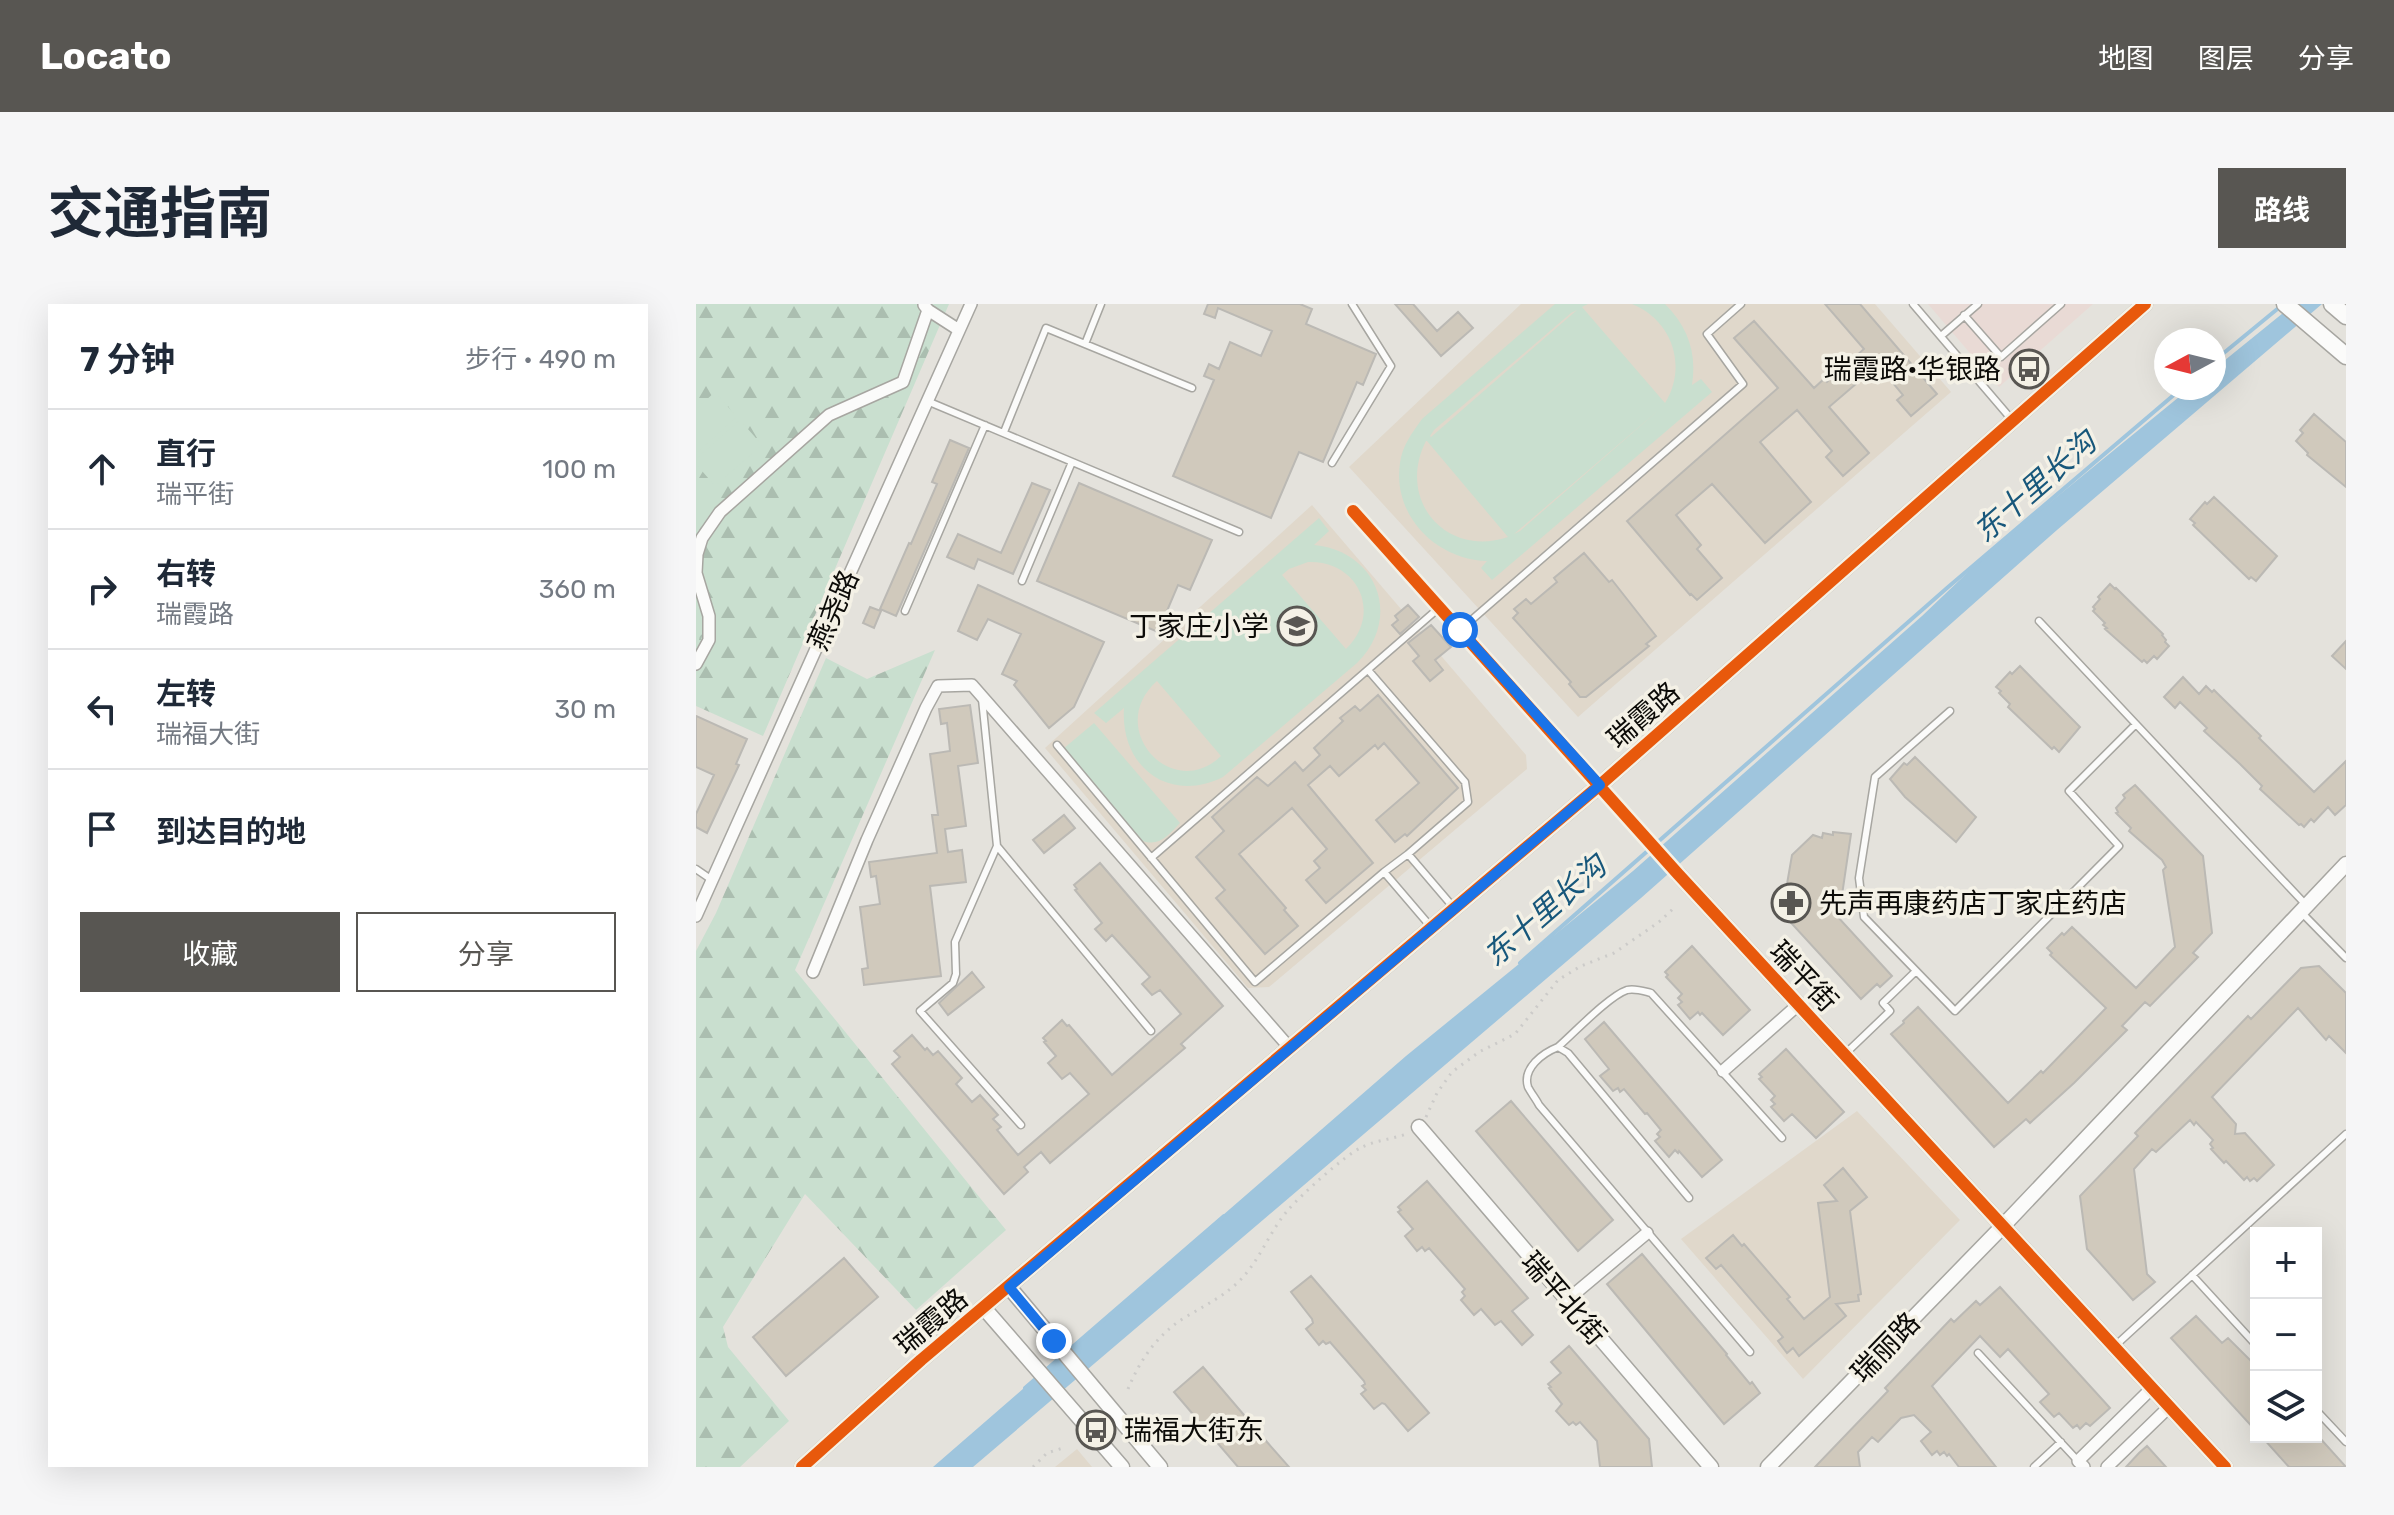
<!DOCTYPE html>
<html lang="zh">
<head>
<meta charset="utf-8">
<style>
  :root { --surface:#fff; --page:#f6f6f7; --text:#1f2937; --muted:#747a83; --line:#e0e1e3; --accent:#585652 }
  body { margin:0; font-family:Rubik,"Noto Sans SC",sans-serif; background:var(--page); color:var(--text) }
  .controls { position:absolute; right:24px; bottom:24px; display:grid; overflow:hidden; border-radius:0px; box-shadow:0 8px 32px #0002 }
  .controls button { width:72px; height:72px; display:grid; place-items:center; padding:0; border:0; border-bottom:2px solid var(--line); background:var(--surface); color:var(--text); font:40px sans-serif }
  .compass { position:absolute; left:1458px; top:24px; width:72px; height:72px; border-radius:50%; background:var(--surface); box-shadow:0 8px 32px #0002; rotate:263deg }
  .stop { position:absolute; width:24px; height:24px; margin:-18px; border:6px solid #1a73e8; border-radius:50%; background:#fff }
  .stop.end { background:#1a73e8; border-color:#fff; box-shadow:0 2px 8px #0008 }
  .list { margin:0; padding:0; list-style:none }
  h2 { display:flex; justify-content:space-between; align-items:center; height:104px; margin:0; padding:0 32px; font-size:34px }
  h2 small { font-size:26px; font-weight:400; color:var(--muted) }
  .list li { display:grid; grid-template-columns:52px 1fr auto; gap:24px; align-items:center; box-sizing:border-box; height:120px; padding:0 32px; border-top:2px solid var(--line) }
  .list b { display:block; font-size:30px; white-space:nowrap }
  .list p { margin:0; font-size:26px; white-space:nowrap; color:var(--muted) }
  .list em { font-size:26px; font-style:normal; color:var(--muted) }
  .actions { display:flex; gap:16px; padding:24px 32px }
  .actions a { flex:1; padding:18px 0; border:2px solid var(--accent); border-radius:0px; text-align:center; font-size:28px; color:var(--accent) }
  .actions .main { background:var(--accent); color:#fff }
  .icon { flex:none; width:44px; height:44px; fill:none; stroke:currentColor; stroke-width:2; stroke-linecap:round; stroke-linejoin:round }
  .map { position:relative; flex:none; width:1650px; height:1163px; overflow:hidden; border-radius:0px }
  header { display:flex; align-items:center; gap:48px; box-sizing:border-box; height:112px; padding:0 40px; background:var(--accent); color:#fff }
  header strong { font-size:38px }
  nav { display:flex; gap:44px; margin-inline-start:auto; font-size:28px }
  .intro { display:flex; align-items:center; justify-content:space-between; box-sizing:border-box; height:192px; padding:0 48px }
  h1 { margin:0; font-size:56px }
  .button { padding:20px 36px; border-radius:0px; background:var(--accent); color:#fff; font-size:28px; font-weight:700 }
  main { display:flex; gap:48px; padding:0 48px }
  aside { flex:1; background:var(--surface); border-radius:0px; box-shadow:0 8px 32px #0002 }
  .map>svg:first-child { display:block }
  .commercial { fill:#e9dad5 }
  .education { fill:#e0d8cb }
  .forest { fill:url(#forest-firs) }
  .park { fill:url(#park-crowns) }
  .pitch { fill:#c9dfcf; fill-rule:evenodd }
  .water { fill:#9fc5dd }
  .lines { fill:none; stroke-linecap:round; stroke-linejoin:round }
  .stream { stroke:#9fc5dd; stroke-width:4 }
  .building { fill:#d0c9bc; stroke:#bbb9b4; stroke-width:2 }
  .service-casing { stroke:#a7a6a1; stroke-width:9 }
  .minor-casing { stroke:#a7a6a1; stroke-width:14 }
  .tertiary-casing { stroke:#a7a6a1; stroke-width:17 }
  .secondary-casing { stroke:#a7a6a1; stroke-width:19 }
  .path { stroke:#cccbc9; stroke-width:3; stroke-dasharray:2 6; stroke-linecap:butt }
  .service { stroke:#fbfbfa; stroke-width:6 }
  .minor { stroke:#fbfbfa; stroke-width:11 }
  .tertiary { stroke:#fbfbfa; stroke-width:14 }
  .secondary { stroke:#fbfbfa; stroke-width:16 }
  .cycleway-casing { stroke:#f4f1e6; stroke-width:17 }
  .cycleway { stroke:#e8590c; stroke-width:12 }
  .route { stroke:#1a73e8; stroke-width:10 }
  .labels { text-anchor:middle; stroke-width:7; stroke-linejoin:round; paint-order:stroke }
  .poi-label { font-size:28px; fill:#0c0b08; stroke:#f4f1e6; text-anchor:end }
  .street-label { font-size:28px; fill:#0c0b08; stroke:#f4f1e6 }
  .water-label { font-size:30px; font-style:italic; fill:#17577b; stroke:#f4f1e6 }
</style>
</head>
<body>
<header>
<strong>Locato</strong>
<nav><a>地图</a><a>图层</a><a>分享</a></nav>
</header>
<div class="intro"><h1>交通指南</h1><a class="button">路线</a></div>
<main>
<aside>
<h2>7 分钟<small>步行 · 490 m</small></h2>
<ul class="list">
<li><svg class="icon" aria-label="ahead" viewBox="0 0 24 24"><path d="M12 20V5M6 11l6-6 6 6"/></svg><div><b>直行</b><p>瑞平街</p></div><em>100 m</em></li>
<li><svg class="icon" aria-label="right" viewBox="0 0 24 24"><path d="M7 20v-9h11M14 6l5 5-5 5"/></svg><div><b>右转</b><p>瑞霞路</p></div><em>360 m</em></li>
<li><svg class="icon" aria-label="left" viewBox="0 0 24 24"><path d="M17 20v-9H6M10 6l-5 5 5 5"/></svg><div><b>左转</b><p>瑞福大街</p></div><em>30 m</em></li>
<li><svg class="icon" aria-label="arrive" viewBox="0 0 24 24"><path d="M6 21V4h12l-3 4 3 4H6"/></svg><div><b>到达目的地</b></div></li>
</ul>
<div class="actions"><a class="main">收藏</a><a>分享</a></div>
</aside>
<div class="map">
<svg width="1650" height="1163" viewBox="0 0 1650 1163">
  <defs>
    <pattern id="forest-firs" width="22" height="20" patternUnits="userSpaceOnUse" patternTransform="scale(2)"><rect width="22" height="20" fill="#c9dfcf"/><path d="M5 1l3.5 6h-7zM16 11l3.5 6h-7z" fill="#abbeb0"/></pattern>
    <pattern id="park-crowns" width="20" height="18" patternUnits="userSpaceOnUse" patternTransform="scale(2)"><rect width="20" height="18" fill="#c9dfcf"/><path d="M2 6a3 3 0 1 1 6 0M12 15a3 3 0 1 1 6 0" fill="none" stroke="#abbeb0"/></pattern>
  </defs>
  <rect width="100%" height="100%" fill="#e4e2dc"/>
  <path class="commercial" d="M1232 0H1397L1303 83Z"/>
  <path class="education" d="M825 0H1179L1255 88 882 413 653 163Z
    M616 201 830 451 831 465 573 683 552 684 349 444Z
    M1161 807 1264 916 1107 1075 985 935Z
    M381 1145 396 1163H359Z"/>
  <path class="forest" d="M0 0H253L67 432 0 402Z
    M239 346 99 666 310 926 220 1006 109 890 27 1023 32 1043 93 1117 44 1163H0V647L20 609 130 354 171 375Z"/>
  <path class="park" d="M24 195C22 208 5 224 0 240V205L7 199Z
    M0 283C9 315 15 323 0 353Z"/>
  <path class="pitch" d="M859 0H892L886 3 969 99C992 62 976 16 936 0H969C992 23 1001 49 996 81L1005 75 1016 88 796 276 785 264 791 257C741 256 696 212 704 159 706 142 716 129 726 115ZM881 6 735 133 734 132 738 126 875 9ZM965 104 824 227 818 230ZM730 137H731L812 233C750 254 700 196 730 137Z
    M19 88 41 113 0 149V105Z
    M44 116 66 141 19 182 0 160V155Z
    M623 214 633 227 618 241C681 247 707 313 661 359L527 473C473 500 424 463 428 404L410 419 398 409ZM612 258C662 256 687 309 650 345L586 271 593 265ZM461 377 525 452C476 499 408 424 461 377Z
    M398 419 484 519C473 530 464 543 447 537L367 445Z"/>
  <path class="water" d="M1598 0H1626L1361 226 945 594 277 1163H237L710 752 937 567 1226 312 1292 249 1494 84H1518V65Z"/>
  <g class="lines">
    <path class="stream" d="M1518 57 1585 2
      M824 659 1251 284 1486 84
      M329 1084 528 912"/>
  </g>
  <path class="building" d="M512 0H604L616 5 610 20 680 50 667 81 661 78 627 158 603 148 575 214 477 172 518 76 508 72 513 60 523 65 534 38 565 52 576 27 522 4 519 14 508 10Z
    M699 0H717L741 27 762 8 777 24 745 52Z
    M1129 0H1164L1241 90 1215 112 1201 96 1207 91 1182 61 1133 103 1173 149 1147 172 1130 153 1136 147 1101 106 1064 138 1115 198 1069 239 1016 180 980 211 1005 241 1001 245 1026 274 1001 296 995 290 994 291 931 217 1082 84 1038 34 1058 17 1118 84 1128 75 1131 78 1168 45Z
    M1618 110 1650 138V183L1611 151 1612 149 1600 137 1607 129 1604 126Z
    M254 136 273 144 200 312 184 305 213 239 215 240 241 180 236 178Z
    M336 179 354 186 317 270 282 255 278 265 251 253 262 230 305 249Z
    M383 179 516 236 494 286 482 281 462 328 341 277Z
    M1518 193 1581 252 1560 277 1555 273 1553 275 1497 221 1499 219 1494 215 1509 198 1511 200Z
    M888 249 913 278 916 276 960 332 950 340 953 342 890 393H884L873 380 875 378 817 314 822 309 818 305 830 295 835 300 861 278 858 274Z
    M1414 280 1419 285 1420 284 1467 330 1466 331 1470 336 1469 338 1473 342 1461 355 1458 352 1451 359 1448 356 1446 358 1409 325 1411 324 1407 321 1409 319 1397 307 1399 305 1397 303 1404 295 1402 293Z
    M282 281 408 338 378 403 353 424 318 381 321 377 306 370 325 330 292 315 281 336 262 327Z
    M712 301 723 313 704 330 696 321 702 316 699 312Z
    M174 303 185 307 178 324 167 319Z
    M735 321 755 343 739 356 747 366 734 377 717 357 723 352 712 339Z
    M1650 337V365L1636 352Z
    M1324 362 1384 423 1363 448 1358 443 1356 445 1312 403 1314 400 1303 389 1305 387 1300 383 1314 368 1316 370Z
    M1487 373 1503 390 1510 382 1516 388 1518 386 1522 390 1565 432 1563 434 1618 488 1650 457V501L1639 511 1632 503 1618 518 1615 515 1608 523 1605 520 1603 521 1564 485 1566 482 1544 460 1508 427 1511 424 1484 398 1479 404 1468 393Z
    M682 391 762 484 711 532 709 530 699 538 680 516 723 479 688 439 682 445 679 441 643 472 634 462 612 481 677 559 630 599 610 576 624 564 618 557 631 545 596 504 543 550 590 604 588 606 602 622 569 650 520 594 529 586 500 553 528 527 516 513 561 473 572 482 599 458 607 467 624 451 618 444 647 417 644 414 659 402 664 407Z
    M274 401 282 459 262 462 270 522 249 525 252 548 266 546 270 578 234 582 245 672 168 681 166 665 172 664 164 603 184 600 180 572 175 573 173 558 241 549 236 511H242L234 450 254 447 251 419 245 420 243 405Z
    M0 412 51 435 40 460 43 461 11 529 0 523V510L18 471 0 463Z
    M1219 453 1280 513 1260 538 1209 493 1194 475 1208 459 1211 461Z
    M1439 481 1507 552 1516 629 1497 649 1502 653 1454 702 1449 698 1426 722 1431 726 1378 779 1334 819 1330 815 1298 843 1195 730 1208 719 1207 717 1222 703 1312 799 1345 767 1347 769 1410 704 1354 651 1356 649 1351 644 1366 629 1368 631 1376 623 1440 684 1479 643 1467 566 1470 563 1466 556 1433 527 1435 524 1420 509 1422 508 1420 504 1429 494 1427 491Z
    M368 511 379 524 348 549 337 536Z
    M1137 528 1155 530 1146 591 1140 611 1196 672 1184 683 1181 680 1165 695 1086 609 1096 551 1117 531 1126 534 1127 529 1137 531Z
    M404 559 527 702 485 740 489 744 354 859 345 848 328 863 332 868 308 890 196 760 204 753 198 747 216 731 229 746 231 744 237 751 242 747 266 774 260 780 276 798 284 791 302 811 297 815 305 823 301 826 322 851 393 790 374 769 366 775 352 759 360 752 348 738 350 737 347 734 366 716 371 722 373 721 416 771 485 710 464 686 456 691 446 680 454 673 416 631 410 637 399 625 406 619 379 586 381 585 378 581Z
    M996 642 1054 706 1027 731 1006 709 1004 711 1002 708 994 715 982 701 986 698 982 694 986 690 970 673 972 671 969 668Z
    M1623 662 1650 689V749L1633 732 1630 736 1602 704 1516 793 1540 820 1539 830 1549 829 1578 861 1561 877 1558 874 1554 877 1551 873 1548 876 1530 857 1528 859 1515 845 1517 844 1514 840 1517 836 1500 818 1498 821 1494 816 1460 848 1456 845 1438 865 1451 970 1459 978 1437 996 1391 945 1384 892 1442 832 1439 829 1552 712 1555 715 1605 664Z
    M276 668 288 683 252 711 243 699Z
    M908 718 1026 856 1006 873 983 847 982 849 979 846 973 853 959 837 964 833 961 830 965 826 951 809 949 810 928 785 924 788 922 784 917 787 904 772 913 765 889 735Z
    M1090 745 1148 808 1120 834 1096 810 1088 817 1075 803 1079 800 1075 796 1079 792 1063 775 1066 773 1063 770Z
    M815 797 917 916 882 947 780 827Z
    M1147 864 1171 893 1154 907 1165 990 1162 991 1163 997 1140 1000 1150 1012 1103 1052 1097 1044 1091 1049 1082 1037 1087 1033 1025 961 1020 965 1010 954 1037 931 1046 942 1048 940 1094 993 1091 995 1108 1015 1134 993 1122 899 1141 897 1128 881Z
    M731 877 832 994 816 1007 837 1031 826 1041 805 1017 799 1021 785 1005 778 1011 765 996 769 992 766 988 769 985 733 944 729 947 726 943 721 947 709 932 717 925 702 908 705 906 702 903Z
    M946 950 1031 1050 1030 1051 1054 1080 1056 1078 1064 1089 1028 1120 911 980Z
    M148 954 182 993 90 1072 57 1033Z
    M615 972 733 1109 712 1127 689 1100 686 1099 678 1105 665 1090 670 1086 666 1082 669 1080 668 1077 634 1038 630 1040 627 1037 623 1041 610 1025 617 1019 616 1015 595 988Z
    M1304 983 1414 1104 1394 1122 1390 1119 1384 1125 1381 1121 1377 1124 1363 1109 1358 1113 1344 1098 1353 1090 1312 1045 1304 1053 1284 1032 1236 1082 1300 1163H1263L1253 1150 1251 1152 1248 1148 1244 1151 1241 1147 1236 1151 1225 1137 1235 1128 1218 1111 1205 1114 1182 1138 1176 1133 1162 1148 1164 1163H1119L1192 1087 1189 1084 1255 1015 1258 1018 1280 997 1284 1001Z
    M1500 1012 1526 1039 1532 1034 1560 1062V1127L1475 1034Z
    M873 1042 953 1135 956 1163H904L901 1137 884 1118 880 1121 877 1118 873 1121 860 1107 866 1100 853 1084 855 1083 852 1080 865 1069 855 1058Z
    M507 1063 571 1138 593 1163H542L478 1088Z
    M1566 1133H1623L1650 1163H1593Z
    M1451 1142 1470 1163H1430L1443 1149Z"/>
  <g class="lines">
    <defs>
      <path id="service" d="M1217 0 1317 117
        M1268 11 1305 53 1365 0
        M1245 32 1282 0
        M389 40 405 0
        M231 97 543 228
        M308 128 350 24 496 84
        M636 159 695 62 656 0
        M326 277 376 158
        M209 307 289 121
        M1343 317 1611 602
        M764 326 1047 80 1011 30 1045 0
        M672 366 769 478 772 498 712 550
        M286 395 301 542 455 727
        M1254 407 1179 473 1163 574 1168 613 1259 707 1423 542 1373 487 1440 420
        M361 441 559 678 688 568
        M301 542 259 638 260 670 257 679 224 707 325 821
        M455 554 744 303
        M0 565 16 576
        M1605 608 1650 654
        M735 623 688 568 712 550 758 604
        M862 743C878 729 913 692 931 686 939 684 947 687 955 689L1086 834
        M1148 751 1194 707 1187 699 1220 667
        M993 894 872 749 862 743C847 749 826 764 832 783 835 789 840 795 843 801L1054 1048
        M1496 971 1560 1041
        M1420 1041 1650 830
        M1282 1049 1382 1157
        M1620 1106 1650 1138
        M1338 1163 1365 1138"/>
      <path id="minor" d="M228 1 232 6 263 26
        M657 207 982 570
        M0 360 13 336V312L0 269 1 250 6 234 24 208 133 111 207 78 232 6
        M0 612 275 0
        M117 668 171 536 230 404 242 382 276 381 593 743
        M1027 767 1102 701
        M870 997 951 929
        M1388 1163 1382 1157 1456 1084
        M1411 1163 1473 1103"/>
      <path id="tertiary" d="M982 570 1529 1163
        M723 823 1015 1163
        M313 983 464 1163
        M288 1004 426 1163
        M106 1163 225 1056 904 481 1449 0
        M1072 1163 1306 923 1650 560"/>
      <path id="secondary" d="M1589 0 1650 52
        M1636 0 1650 12"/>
    </defs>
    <use href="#service" class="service-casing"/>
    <use href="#minor" class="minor-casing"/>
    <use href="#tertiary" class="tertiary-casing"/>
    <use href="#secondary" class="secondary-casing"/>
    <path class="path" d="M730 813 741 789 756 768 783 748 819 730 862 676 885 662 918 649 963 618 980 602
      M432 1085C444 1056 461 1031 488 1014 506 1003 523 995 539 981 563 960 572 929 592 906 605 891 649 851 666 843 681 836 698 835 713 829
      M337 1163 351 1149 367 1144"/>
    <use href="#service" class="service"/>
    <use href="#minor" class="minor"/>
    <use href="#tertiary" class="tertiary"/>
    <use href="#secondary" class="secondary"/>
    <defs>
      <path id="cycleway" d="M657 207 982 570 1529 1163
        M106 1163 225 1056 904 481 1449 0"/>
    </defs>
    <use href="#cycleway" class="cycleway-casing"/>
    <use href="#cycleway" class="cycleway"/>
  </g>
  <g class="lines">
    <path class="route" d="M358 1037 313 983 904 481 764 326"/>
  </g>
  <defs>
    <symbol id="bus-ring" viewBox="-11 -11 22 22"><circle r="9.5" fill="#f4f1e6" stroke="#585652" stroke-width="1.5"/><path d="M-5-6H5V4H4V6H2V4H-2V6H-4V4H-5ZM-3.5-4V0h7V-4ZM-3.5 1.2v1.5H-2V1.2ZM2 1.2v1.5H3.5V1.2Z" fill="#585652"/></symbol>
    <symbol id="school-ring" viewBox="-11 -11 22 22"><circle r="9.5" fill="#f4f1e6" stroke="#585652" stroke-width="1.5"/><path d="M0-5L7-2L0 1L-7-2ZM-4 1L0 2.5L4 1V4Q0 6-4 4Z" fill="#585652"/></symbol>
    <symbol id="pharmacy-ring" viewBox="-11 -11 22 22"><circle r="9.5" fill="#f4f1e6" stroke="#585652" stroke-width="1.5"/><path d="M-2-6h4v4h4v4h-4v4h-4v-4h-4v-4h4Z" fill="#585652"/></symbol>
  </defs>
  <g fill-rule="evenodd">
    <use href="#bus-ring" x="1311" y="43" width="44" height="44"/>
    <use href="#school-ring" x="579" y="300" width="44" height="44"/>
    <use href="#pharmacy-ring" x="1073" y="577" width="44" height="44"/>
    <use href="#bus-ring" x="378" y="1104" width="44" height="44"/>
  </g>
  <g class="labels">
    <g class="poi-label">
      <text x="1305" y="75">瑞霞路·华银路</text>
      <text x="573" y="332">丁家庄小学</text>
      <text x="1123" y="609" text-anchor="start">先声再康药店丁家庄药店</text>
      <text x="428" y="1136" text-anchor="start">瑞福大街东</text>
    </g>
    <g class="street-label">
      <text transform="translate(137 306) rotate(-66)" y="10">燕尧路</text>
      <text transform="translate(947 411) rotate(-41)" y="10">瑞霞路</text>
      <text transform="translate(1108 672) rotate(47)" y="10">瑞平街</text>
      <text transform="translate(868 994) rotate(49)" y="10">瑞平北街</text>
      <text transform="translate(235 1017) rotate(-40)" y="10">瑞霞路</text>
      <text transform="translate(1189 1043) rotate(-46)" y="10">瑞丽路</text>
    </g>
    <g class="water-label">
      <text transform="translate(1339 183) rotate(-41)" y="10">东十里长沟</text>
      <text transform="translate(849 607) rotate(-41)" y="10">东十里长沟</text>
    </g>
  </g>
</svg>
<div class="controls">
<button>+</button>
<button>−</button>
<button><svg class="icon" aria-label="layers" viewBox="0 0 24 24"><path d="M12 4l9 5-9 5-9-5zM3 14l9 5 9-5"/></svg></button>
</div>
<svg class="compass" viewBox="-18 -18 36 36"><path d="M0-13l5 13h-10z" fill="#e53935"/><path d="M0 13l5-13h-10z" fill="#747a83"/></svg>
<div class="stop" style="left:764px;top:326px"></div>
<div class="stop end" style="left:358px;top:1037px"></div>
</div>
</main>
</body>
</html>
